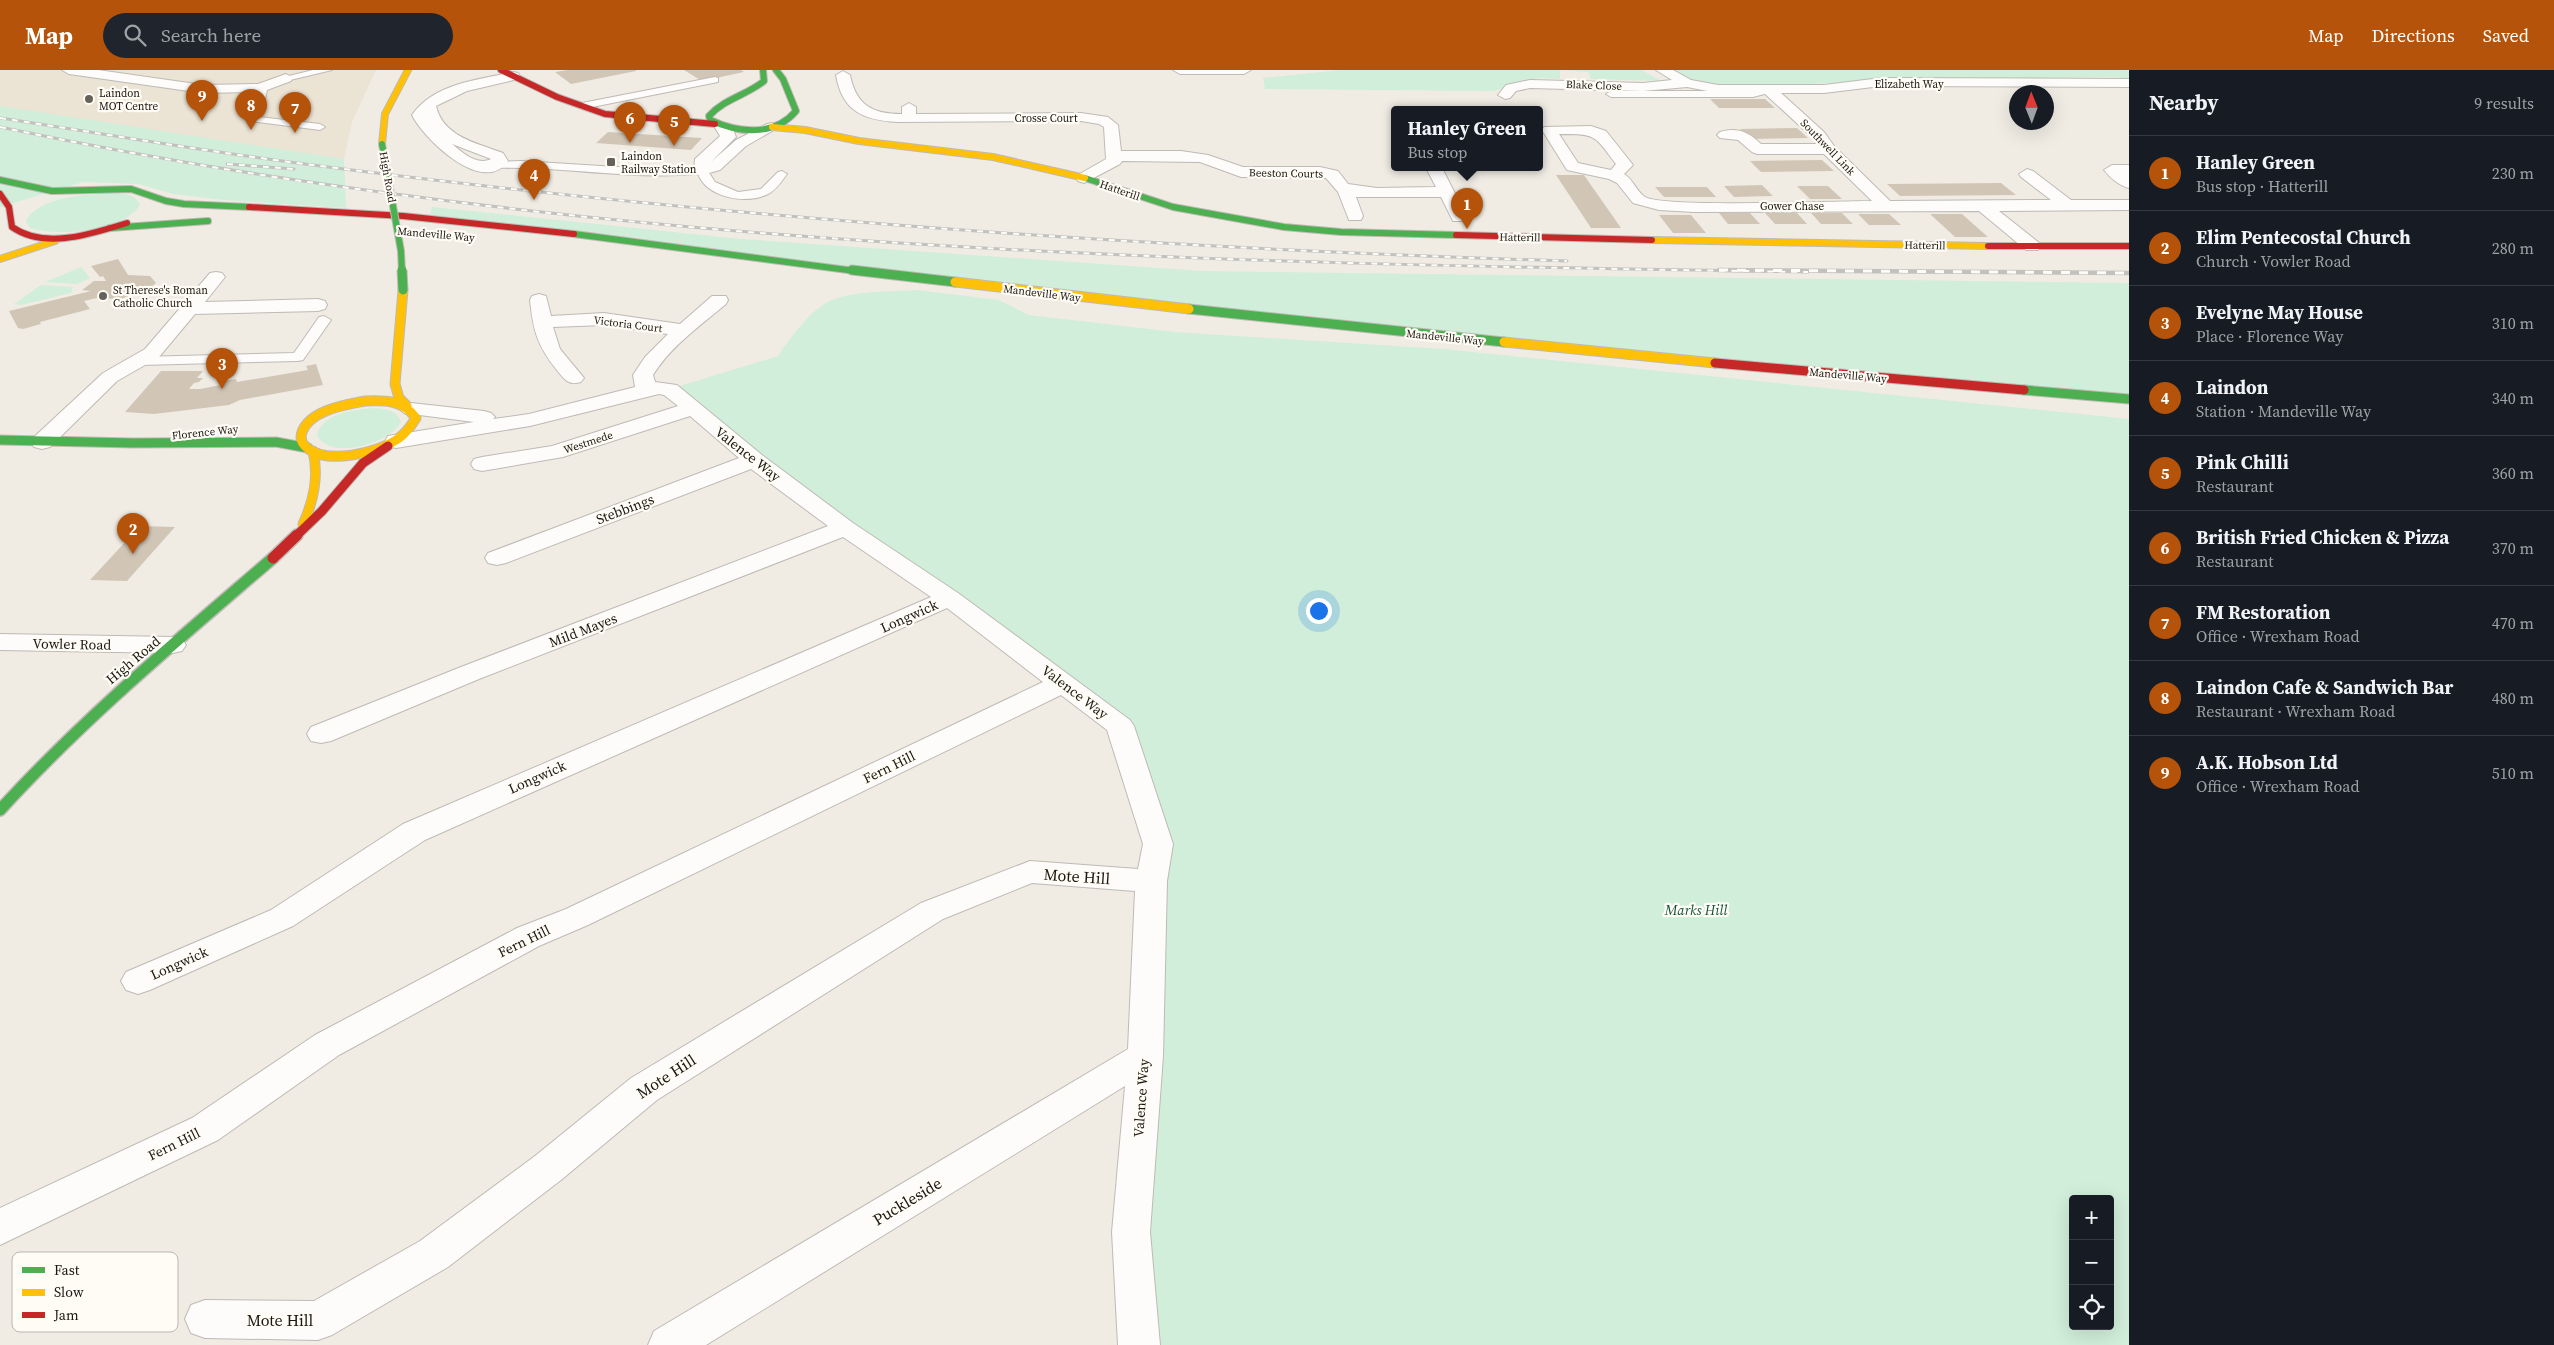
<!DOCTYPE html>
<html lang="en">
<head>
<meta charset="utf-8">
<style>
  :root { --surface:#171b24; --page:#20242c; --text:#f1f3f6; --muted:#9ea1a6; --line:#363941; --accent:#b45309 }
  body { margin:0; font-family:"Source Serif 4",serif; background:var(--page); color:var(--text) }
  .controls { position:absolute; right:15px; bottom:15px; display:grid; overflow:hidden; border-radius:5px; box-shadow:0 5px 20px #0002 }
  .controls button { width:45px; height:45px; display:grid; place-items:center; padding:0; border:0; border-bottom:1px solid var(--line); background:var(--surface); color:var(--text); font:25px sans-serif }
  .compass { position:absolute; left:2009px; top:15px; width:45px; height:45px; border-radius:50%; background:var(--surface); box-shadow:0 5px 20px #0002; rotate:359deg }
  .you { position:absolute; left:1318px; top:540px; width:18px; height:18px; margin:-12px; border:4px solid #fff; border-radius:50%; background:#1a73e8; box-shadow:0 0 0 8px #1a73e833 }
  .badge { display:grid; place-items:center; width:32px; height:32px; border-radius:50%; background:var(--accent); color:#fff; font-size:16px; font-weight:700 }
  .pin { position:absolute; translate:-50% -41px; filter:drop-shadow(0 1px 2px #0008) }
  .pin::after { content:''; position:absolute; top:26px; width:18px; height:15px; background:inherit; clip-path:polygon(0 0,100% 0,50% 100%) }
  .popup { position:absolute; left:1391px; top:36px; width:152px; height:65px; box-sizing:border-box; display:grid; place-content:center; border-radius:5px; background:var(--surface); filter:drop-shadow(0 1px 4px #0005); font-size:16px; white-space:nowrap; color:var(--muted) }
  .popup b { font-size:19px; color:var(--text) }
  .popup::after { content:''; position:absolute; left:50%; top:100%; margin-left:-10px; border:10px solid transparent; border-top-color:var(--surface) }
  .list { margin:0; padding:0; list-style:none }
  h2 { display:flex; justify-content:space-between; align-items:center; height:65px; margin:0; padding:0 20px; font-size:21px }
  h2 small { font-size:16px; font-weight:400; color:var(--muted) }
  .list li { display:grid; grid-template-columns:32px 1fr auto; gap:15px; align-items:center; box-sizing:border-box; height:75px; padding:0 20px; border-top:1px solid var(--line) }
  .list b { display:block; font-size:19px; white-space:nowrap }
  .list p { margin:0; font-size:16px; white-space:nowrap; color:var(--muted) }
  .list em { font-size:16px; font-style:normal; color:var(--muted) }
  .icon { flex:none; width:28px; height:28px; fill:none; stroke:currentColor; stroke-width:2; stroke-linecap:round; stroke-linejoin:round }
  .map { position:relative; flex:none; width:2129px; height:1275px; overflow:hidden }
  header { display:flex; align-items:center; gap:30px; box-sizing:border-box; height:70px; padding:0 25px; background:var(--accent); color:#fff }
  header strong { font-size:24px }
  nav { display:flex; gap:28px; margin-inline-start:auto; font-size:18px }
  .search { width:350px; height:45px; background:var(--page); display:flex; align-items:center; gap:12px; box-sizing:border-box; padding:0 18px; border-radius:28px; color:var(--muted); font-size:19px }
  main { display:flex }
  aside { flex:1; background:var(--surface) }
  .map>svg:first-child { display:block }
  .built { fill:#ebe3d3 }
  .green { fill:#d0eeda; fill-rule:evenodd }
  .building { fill:#d1c6b6 }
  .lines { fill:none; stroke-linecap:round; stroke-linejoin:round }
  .lane-casing { stroke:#bebab4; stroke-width:2 }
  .street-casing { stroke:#bebab4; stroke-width:2 }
  .fast-far2-casing { stroke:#bebab4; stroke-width:8 }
  .fast-far1-casing { stroke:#bebab4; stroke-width:11 }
  .fast-casing { stroke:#bebab4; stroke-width:14 }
  .slow-far1-casing { stroke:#bebab4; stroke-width:8 }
  .slow-casing { stroke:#bebab4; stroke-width:11 }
  .jam-far2-casing { stroke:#bebab4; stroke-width:8 }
  .jam-far1-casing { stroke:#bebab4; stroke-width:11 }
  .jam-casing { stroke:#bebab4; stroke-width:14 }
  .lane { fill:#fdfcfb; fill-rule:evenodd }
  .street { fill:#fdfcfb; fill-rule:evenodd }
  .fast-far2 { stroke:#4caf50; stroke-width:6 }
  .fast-far1 { stroke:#4caf50; stroke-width:9 }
  .fast { stroke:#4caf50; stroke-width:11 }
  .slow-far1 { stroke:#ffc107; stroke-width:6 }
  .slow { stroke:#ffc107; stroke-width:9 }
  .jam-far2 { stroke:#c62828; stroke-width:6 }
  .jam-far1 { stroke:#c62828; stroke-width:9 }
  .jam { stroke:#c62828; stroke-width:11 }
  .rail-far1-casing { stroke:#c1c1bf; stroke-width:3 }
  .rail-casing { stroke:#c1c1bf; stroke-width:4.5 }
  .rail-far1 { stroke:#fffcf5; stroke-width:2; stroke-dasharray:6; stroke-linecap:butt }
  .rail { stroke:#fffcf5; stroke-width:3; stroke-dasharray:9; stroke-linecap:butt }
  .fast-bridge-far1-casing { stroke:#bebab4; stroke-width:8; stroke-linecap:butt }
  .fast-bridge-casing { stroke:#bebab4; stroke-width:11; stroke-linecap:butt }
  .fast-bridge-far1 { stroke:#4caf50; stroke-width:6 }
  .fast-bridge { stroke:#4caf50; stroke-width:9 }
  .poi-dot { fill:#65625b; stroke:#fffcf5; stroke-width:2 }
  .labels { text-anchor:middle; stroke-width:4.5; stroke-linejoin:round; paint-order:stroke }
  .far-street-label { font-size:11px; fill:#1a1711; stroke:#fffcf5 }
  .far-poi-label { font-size:11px; fill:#1a1711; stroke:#fffcf5; text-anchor:start }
  .street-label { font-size:14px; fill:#1a1711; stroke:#fffcf5 }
  .park-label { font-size:14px; font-style:italic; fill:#105139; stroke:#fffcf5 }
  .near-street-label { font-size:16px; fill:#1a1711; stroke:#fffcf5 }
  .key { fill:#fffcf5; stroke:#bab7b1; stroke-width:1 }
  .key-label { font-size:14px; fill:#1a1711 }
</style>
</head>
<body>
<header>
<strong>Map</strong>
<div class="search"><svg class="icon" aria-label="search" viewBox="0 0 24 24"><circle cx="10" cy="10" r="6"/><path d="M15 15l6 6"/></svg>Search here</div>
<nav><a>Map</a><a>Directions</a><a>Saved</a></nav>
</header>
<main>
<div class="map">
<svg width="2129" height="1275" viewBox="0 0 2129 1275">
  <rect width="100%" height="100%" fill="#f0ece4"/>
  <path class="built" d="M0 0H376L352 52 344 89 0 37Z"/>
  <path class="green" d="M1341 0H1641L1662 11 1591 9 1588 2 1560 0V9L1539 8 1493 21 1265 19 1263 8Z
    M1670 0H2126L2129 2V10L2117 7 1875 10 1779 16H1718L1694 12Z
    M0 36 344 89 346 138 224 130 173 124 139 114 83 112 0 137Z
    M118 123C128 125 136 125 140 135 123 162 58 167 30 158L26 152C37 125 94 124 118 123Z
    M432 137 741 169 1202 201 2129 213V329L1409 263 430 146Z
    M81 197 90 208 77 214 45 212Z
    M41 215 73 217 71 223 21 235 14 234Z
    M917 220 999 230 1029 245 1175 262 1444 279 2129 349V1275H1140L1151 811 1120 656 670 319 778 286C789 269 812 238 832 230 858 220 890 222 917 220ZM2073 1129H2110V1256H2073Z
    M373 338C384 339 397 339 401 352 390 374 329 391 317 365 323 343 353 340 373 338Z"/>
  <path class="building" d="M568 0H636V1L571 14 555 2Z
    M684 0H741L744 2 702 11Z
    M1710 29H1765L1775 38H1719Z
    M1797 58 1808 68 1750 69 1740 59Z
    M608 62 702 68 691 80 596 73Z
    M1822 90 1834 101 1761 102 1750 91Z
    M1556 105H1584L1621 158H1591Z
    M2001 113 2016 125 1900 126 1887 114Z
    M1762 115 1773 126 1734 127 1724 116Z
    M1797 116H1828L1842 129H1810Z
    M1655 117H1707L1716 127H1664Z
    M1719 143H1750L1760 154H1728Z
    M1765 143H1797L1807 154H1775Z
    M1811 143H1842L1853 154H1821Z
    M1858 144H1889L1901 155H1869Z
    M1930 144H1962L1988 167H1955Z
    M1659 145H1691L1706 163H1673Z
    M118 189 128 205 150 206 156 213 143 223 119 229 97 228 84 231 90 239 40 252 41 254 23 259 18 258 9 241 91 221 82 220 94 211H106L103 206 100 207 91 196Z
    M316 294 323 315 240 330 229 335 154 344 125 342 161 301H203L197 308H203L199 312 194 313 189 319H200L226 314 225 311 236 309 237 312 308 300 306 296Z
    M140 456 175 457 127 511 90 510Z"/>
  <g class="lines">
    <defs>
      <path id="lane" d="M313 0H332L286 11 281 8Z
        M715 7 718 8V12L582 39 577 36 582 33Z
        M1769 17 1772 18V22L1753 27H1611L1606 24 1611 21H1753Z
        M258 26 263 29 259 47 320 54 325 57 320 60 250 51 253 29Z
        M520 91 650 99 702 97 706 98 715 112 738 122 761 119 778 102 782 101 787 104C782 111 776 120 768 124 747 135 707 128 698 104 630 110 562 96 494 98L489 95 494 92Z
        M324 246 331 250 303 290 298 291 140 295 133 291 140 287 294 283 319 247Z"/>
      <path id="street" d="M62 0H98L203 15 258 14 286 4 293 8 291 11 267 20 265 29 258 33 251 29 252 22 203 23 69 4Z
        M1173 0H1251L1244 4H1180Z
        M1656 0H1673L1691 10 1718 15H1824L1881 8 2129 9V17L1881 16 1824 23H1781L1824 62 1834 76 1890 131 2051 130 2021 107 2019 104 2027 99 2033 101 2071 130H2129V140L1999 141 2038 172 2041 176 2038 180H2026L1979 141 1694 142 1659 140 1633 133 1617 113 1609 109 1567 100 1542 60 1544 57 1591 56 1606 61 1633 95 1624 104C1633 109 1636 121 1645 127 1664 138 1838 131 1872 131L1824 84H1757L1752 82 1738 70 1720 68 1717 65 1720 62C1738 57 1748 62 1761 74H1817L1813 68 1764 23H1718L1687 17 1643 21 1530 18 1516 21 1510 28 1505 29 1498 25 1506 15 1530 10 1643 13 1672 10ZM1559 64C1597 64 1594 65 1616 94L1611 100 1578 93Z
        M843 1 850 5C856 35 872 44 902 44V37L909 33 916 37V44L1081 43 1108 47 1118 55 1121 81H1181L1208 85 1243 97H1320L1338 101 1348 114 1377 118 1436 117 1426 98H1442L1467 147 1465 151H1453L1441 127H1356L1363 146 1361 150H1349L1338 122 1326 108 1241 107 1200 92 1122 91 1120 94 1084 113 1078 111 1076 108 1078 105 1106 89 1104 57 1099 54 1081 51 897 52C863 50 842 41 836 5Z
        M513 2 518 3 520 6 518 9 467 21 436 36C443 67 477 73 503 83L508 91C483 127 423 68 412 45 434 13 478 10 513 2ZM452 74 491 89C477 96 463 83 452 74Z
        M721 52 733 59 736 67 711 92 736 70 767 54 772 53 779 57 746 76 720 100 702 105 696 103 694 100 695 89 720 66 714 56Z
        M2112 95H2129V118C2120 116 2110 108 2104 100Z
        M216 202 222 203 225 207 205 232 318 229 325 231 327 235 325 239 318 241 195 244 159 287 117 311 50 377 42 379 34 377 31 372 34 367 103 303 145 279 210 203Z
        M539 224 546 226 551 246 604 243 680 254 712 226H726L728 230 726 234C700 256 671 276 653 305L655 312 677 315 762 385 853 453 958 523 1130 650 1134 656 1173 774 1167 811 1163 986 1150 1162 1160 1275H1118L1112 1162 1125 1016 706 1275H648L654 1261 1128 979 1135 821 1032 813 943 849 657 1030 561 1110 448 1197 332 1265 318 1270 205 1268 191 1263 185 1249 191 1235 205 1230 314 1231 420 1171 535 1086 631 1008 921 833 1030 791 1138 799 1143 774 1107 660 1061 625 588 855 539 876 339 985 218 1070 0 1175V1138L192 1048 315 965 517 858 566 839 1043 612 947 538 425 770 293 856 150 920 138 924 126 920 121 911 126 902 271 840 403 754 931 527 843 467 479 609 331 671 321 673 311 671 307 664 311 657 461 597 828 456 751 399 506 493 497 495 488 493 485 488 488 483 739 388 690 346 563 387 482 401 474 399 471 394 474 389 482 387 552 376 678 336 664 325 659 324 530 356 396 378 388 376 385 371 388 366 474 352 404 343 400 339 404 335 411 333 484 341 491 343 495 347 493 349 529 344 635 317 633 305 645 287 668 264 604 255 553 257 560 279 584 308 581 312C568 316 564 309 556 299 537 275 533 260 530 230L532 226Z
        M0 564 173 567 182 569 186 575 182 581 173 583 0 580Z"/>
      <path id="fast-far2" d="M763 0 764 11C747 25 724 29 709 46L710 50C738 63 774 67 796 41L783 9 776 0
        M1085 108 1173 137 1284 157 1341 162 1456 165
        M0 110 52 121 131 119 166 131 184 134 249 137
        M110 158 208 151
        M574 164 863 202"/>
      <path id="fast-far1" d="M852 200 955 212
        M1189 239 1504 272
        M2024 320 2129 329
        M0 370 133 373 276 372 308 378"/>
      <path id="fast" d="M0 740C84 648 179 569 273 488"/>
      <path id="slow-far1" d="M772 57 805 60 859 71 993 87 1085 108
        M382 74 385 44 408 0
        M1652 170 1988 176
        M0 189 55 171"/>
      <path id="slow" d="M955 212 1189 239
        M403 220 395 314 399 328 407 336
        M1504 272 1715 293
        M365 331C385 330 403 330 416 348 411 356 406 363 399 368 379 383 325 396 305 376 301 372 300 368 302 362 310 340 345 335 365 331Z
        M303 454C314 430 319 407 313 381"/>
      <path id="jam-far2" d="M501 0 557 27 605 44 715 54
        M0 124 9 137 12 157C45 180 91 164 127 153
        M249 137 403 146 574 164
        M1456 165 1652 170
        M1988 176H2129"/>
      <path id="jam-far1" d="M1715 293 2024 320
        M296 466 322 441 363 393 388 376"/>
      <path id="jam" d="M273 488 297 465"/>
    </defs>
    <use href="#lane" class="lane-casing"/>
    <use href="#street" class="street-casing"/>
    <use href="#fast-far2" class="fast-far2-casing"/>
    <use href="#fast-far1" class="fast-far1-casing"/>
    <use href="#fast" class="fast-casing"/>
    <use href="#slow-far1" class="slow-far1-casing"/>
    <use href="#slow" class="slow-casing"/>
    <use href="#jam-far2" class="jam-far2-casing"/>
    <use href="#jam-far1" class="jam-far1-casing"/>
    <use href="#jam" class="jam-casing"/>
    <use href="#lane" class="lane"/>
    <use href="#street" class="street"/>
    <use href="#fast-far2" class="fast-far2"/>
    <use href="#fast-far1" class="fast-far1"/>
    <use href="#fast" class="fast"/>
    <use href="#slow-far1" class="slow-far1"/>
    <use href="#slow" class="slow"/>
    <use href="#jam-far2" class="jam-far2"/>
    <use href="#jam-far1" class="jam-far1"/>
    <use href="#jam" class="jam"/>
    <defs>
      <path id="rail-far1" d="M0 48C99 63 198 80 297 93 717 148 1144 178 1567 191
        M0 57C593 182 1204 193 1808 202
        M227 94 294 99"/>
      <path id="rail" d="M1719 200 2129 203"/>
    </defs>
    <use href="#rail-far1" class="rail-far1-casing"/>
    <use href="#rail" class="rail-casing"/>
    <use href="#rail-far1" class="rail-far1"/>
    <use href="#rail" class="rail"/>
    <defs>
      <path id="fast-bridge-far1" d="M382 74 401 181 402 202"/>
      <path id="fast-bridge" d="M402 200 403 220"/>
    </defs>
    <use href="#fast-bridge-far1" class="fast-bridge-far1-casing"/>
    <use href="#fast-bridge" class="fast-bridge-casing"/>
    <use href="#fast-bridge-far1" class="fast-bridge-far1"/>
    <use href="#fast-bridge" class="fast-bridge"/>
  </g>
  <g class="poi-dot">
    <circle cx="89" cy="29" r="5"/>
    <rect x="606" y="87" width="10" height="10" rx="2.5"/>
    <circle cx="103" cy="226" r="5"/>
  </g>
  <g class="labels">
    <g class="far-street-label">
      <text x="1909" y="18">Elizabeth Way</text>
      <text transform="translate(1594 15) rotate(2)" y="4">Blake Close</text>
      <text x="1046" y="52">Crosse Court</text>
      <text transform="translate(1828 77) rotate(46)" y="4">Southwell Link</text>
      <text transform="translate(1286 103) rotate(1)" y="4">Beeston Courts</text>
      <text transform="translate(388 107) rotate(80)" y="4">High Road</text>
      <text transform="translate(1120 120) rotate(19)" y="4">Hatterill</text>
      <text x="1792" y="140">Gower Chase</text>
      <text transform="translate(436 164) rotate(5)" y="4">Mandeville Way</text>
      <text transform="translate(1520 167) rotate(1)" y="4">Hatterill</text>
      <text transform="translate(1925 175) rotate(1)" y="4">Hatterill</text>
      <text transform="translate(1042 223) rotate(7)" y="4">Mandeville Way</text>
      <text transform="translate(628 254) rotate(7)" y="4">Victoria Court</text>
      <text transform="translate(1445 267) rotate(6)" y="4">Mandeville Way</text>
      <text transform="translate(1848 305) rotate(5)" y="4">Mandeville Way</text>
      <text transform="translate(205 362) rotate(-6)" y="4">Florence Way</text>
      <text transform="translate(588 372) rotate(-18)" y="4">Westmede</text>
    </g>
    <g class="far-poi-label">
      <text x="99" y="27">Laindon<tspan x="99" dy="13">MOT Centre</tspan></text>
      <text x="621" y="90">Laindon<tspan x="621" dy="13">Railway Station</tspan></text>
      <text x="113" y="224">St Therese's Roman<tspan x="113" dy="13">Catholic Church</tspan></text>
    </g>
    <g class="street-label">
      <text transform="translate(748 384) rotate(38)" y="5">Valence Way</text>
      <text transform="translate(625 439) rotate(-21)" y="5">Stebbings</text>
      <text transform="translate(909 546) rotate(-24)" y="5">Longwick</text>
      <text transform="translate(583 560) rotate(-21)" y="5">Mild Mayes</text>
      <text transform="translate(72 574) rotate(1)" y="5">Vowler Road</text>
      <text transform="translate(133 590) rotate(-40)" y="5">High Road</text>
      <text transform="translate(1075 622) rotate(37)" y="5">Valence Way</text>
      <text transform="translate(889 697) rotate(-26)" y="5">Fern Hill</text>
      <text transform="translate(537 707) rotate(-24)" y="5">Longwick</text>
      <text transform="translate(524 871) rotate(-26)" y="5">Fern Hill</text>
      <text transform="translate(179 893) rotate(-24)" y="5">Longwick</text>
      <text transform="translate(1141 1028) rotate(-86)" y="5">Valence Way</text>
      <text transform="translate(174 1074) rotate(-26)" y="5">Fern Hill</text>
    </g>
    <g class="park-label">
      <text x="1696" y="845">Marks Hill</text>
    </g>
    <g class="near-street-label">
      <text transform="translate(1077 806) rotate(4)" y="6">Mote Hill</text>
      <text transform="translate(666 1006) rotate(-33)" y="6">Mote Hill</text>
      <text transform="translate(907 1131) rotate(-31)" y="6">Puckleside</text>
      <text x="280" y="1256">Mote Hill</text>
    </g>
  </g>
  <rect x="12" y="1182" width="166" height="80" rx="8" class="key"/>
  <rect x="22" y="1197" width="23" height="6" fill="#4caf50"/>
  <rect x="22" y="1219" width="23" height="7" fill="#ffc107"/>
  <rect x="22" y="1242" width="23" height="6" fill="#c62828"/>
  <g class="key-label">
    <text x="54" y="1205">Fast</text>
    <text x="54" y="1227">Slow</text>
    <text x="54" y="1250">Jam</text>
  </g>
</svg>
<div class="controls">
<button>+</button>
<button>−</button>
<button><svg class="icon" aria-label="locate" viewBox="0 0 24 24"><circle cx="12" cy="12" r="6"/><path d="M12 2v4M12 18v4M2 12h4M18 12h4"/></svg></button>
</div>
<svg class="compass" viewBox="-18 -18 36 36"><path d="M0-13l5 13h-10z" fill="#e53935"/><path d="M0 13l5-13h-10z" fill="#9ea1a6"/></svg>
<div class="you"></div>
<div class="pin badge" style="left:1467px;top:159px">1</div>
<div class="popup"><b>Hanley Green</b>Bus stop</div>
<div class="pin badge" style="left:133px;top:484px">2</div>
<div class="pin badge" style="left:222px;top:319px">3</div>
<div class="pin badge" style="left:534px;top:130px">4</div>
<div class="pin badge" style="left:674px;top:76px">5</div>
<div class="pin badge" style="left:630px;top:73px">6</div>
<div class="pin badge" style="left:295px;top:63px">7</div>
<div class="pin badge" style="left:251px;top:60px">8</div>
<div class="pin badge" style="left:202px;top:51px">9</div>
</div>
<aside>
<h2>Nearby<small>9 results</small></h2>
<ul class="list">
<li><span class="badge">1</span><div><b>Hanley Green</b><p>Bus stop · Hatterill</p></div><em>230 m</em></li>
<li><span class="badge">2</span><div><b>Elim Pentecostal Church</b><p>Church · Vowler Road</p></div><em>280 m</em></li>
<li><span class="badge">3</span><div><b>Evelyne May House</b><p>Place · Florence Way</p></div><em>310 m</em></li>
<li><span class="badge">4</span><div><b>Laindon</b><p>Station · Mandeville Way</p></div><em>340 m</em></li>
<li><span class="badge">5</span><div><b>Pink Chilli</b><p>Restaurant</p></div><em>360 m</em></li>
<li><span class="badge">6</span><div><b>British Fried Chicken &amp; Pizza</b><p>Restaurant</p></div><em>370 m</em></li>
<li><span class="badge">7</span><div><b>FM Restoration</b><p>Office · Wrexham Road</p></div><em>470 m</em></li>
<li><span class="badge">8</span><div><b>Laindon Cafe &amp; Sandwich Bar</b><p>Restaurant · Wrexham Road</p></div><em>480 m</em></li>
<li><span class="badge">9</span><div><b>A.K. Hobson Ltd</b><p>Office · Wrexham Road</p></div><em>510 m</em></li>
</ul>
</aside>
</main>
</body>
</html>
